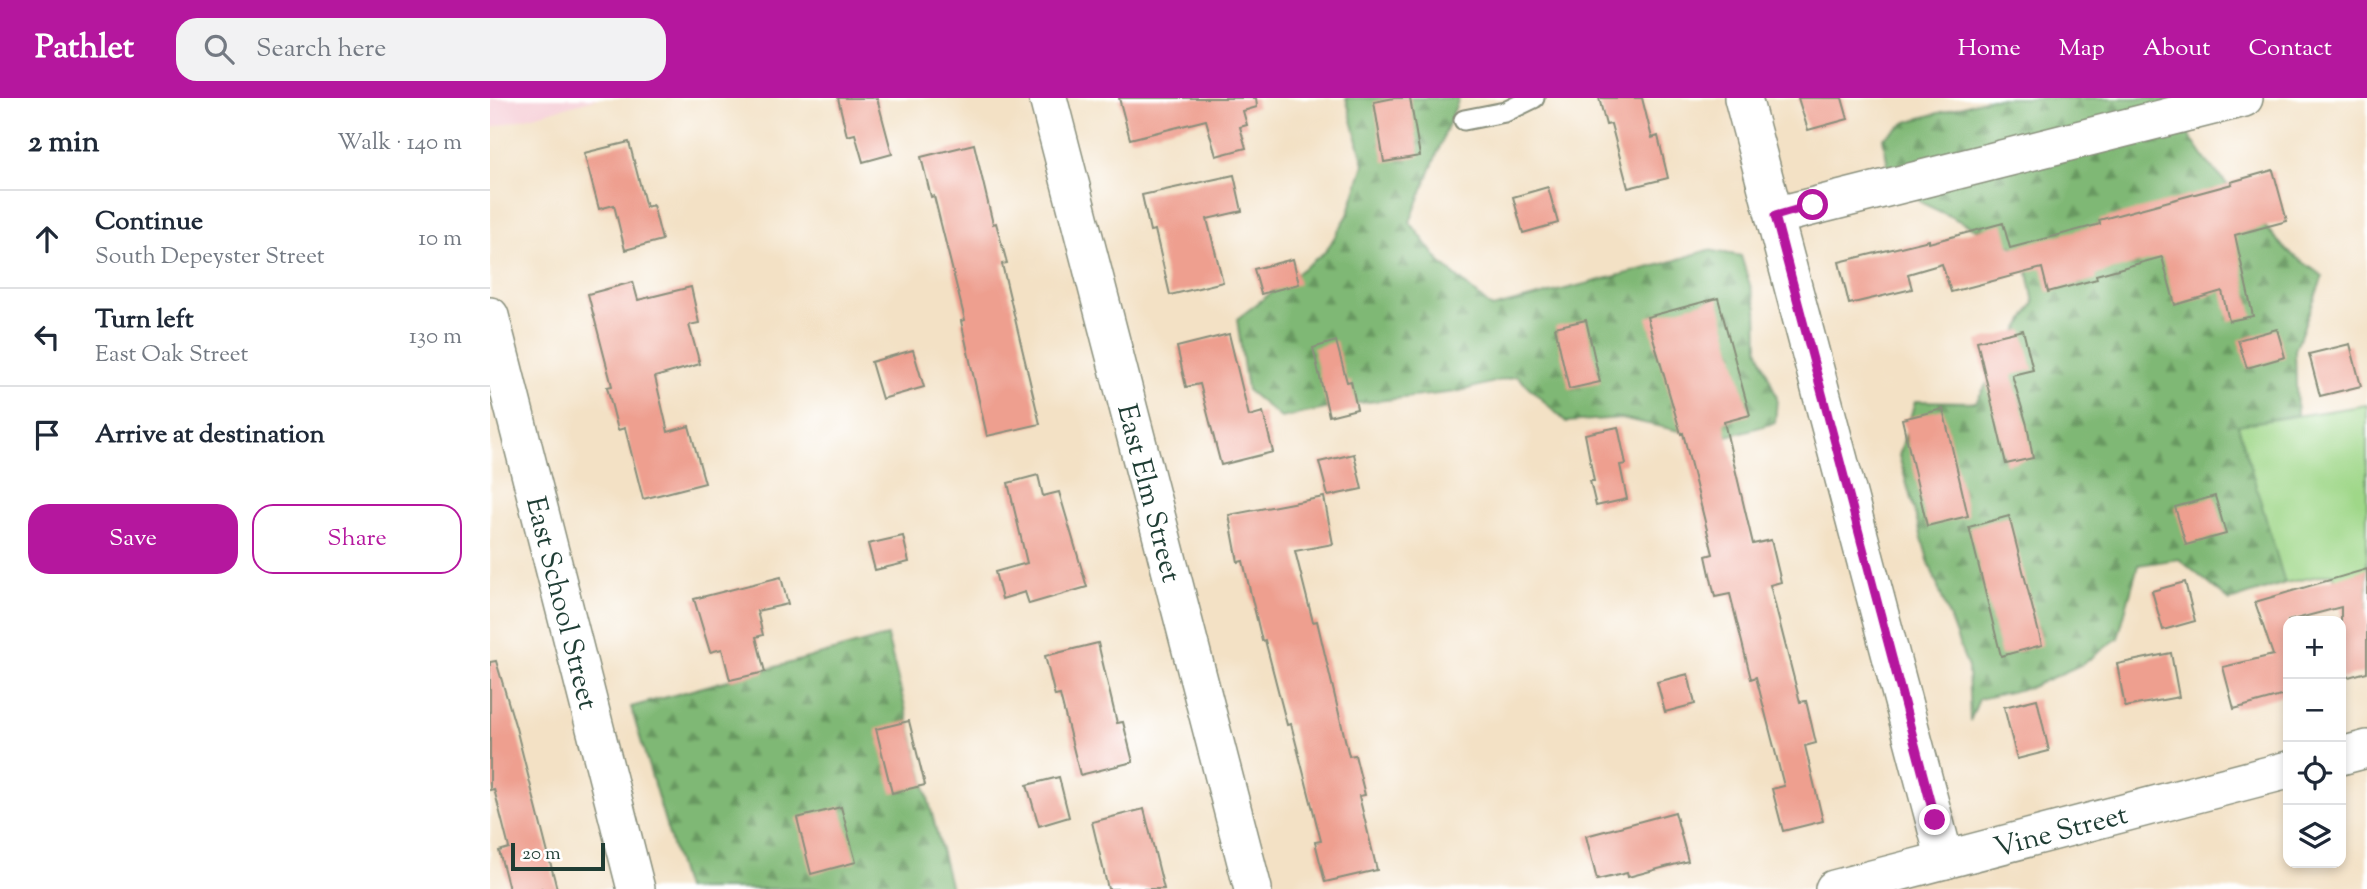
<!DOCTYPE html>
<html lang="en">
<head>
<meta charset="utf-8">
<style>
  :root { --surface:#fff; --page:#f2f2f3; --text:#1f2937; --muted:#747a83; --line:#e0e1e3; --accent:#b5179e }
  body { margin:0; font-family:"Sorts Mill Goudy",serif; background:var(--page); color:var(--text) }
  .controls { position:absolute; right:21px; bottom:21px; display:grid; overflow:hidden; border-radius:14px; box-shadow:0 4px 10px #0003 }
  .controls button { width:63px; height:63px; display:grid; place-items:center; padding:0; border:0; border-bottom:2px solid var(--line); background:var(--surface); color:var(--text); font:35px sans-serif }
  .scale { position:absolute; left:21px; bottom:18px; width:94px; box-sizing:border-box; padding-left:7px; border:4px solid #1f3d34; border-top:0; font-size:19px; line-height:24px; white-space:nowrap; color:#1f3d34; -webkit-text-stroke:5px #fff; paint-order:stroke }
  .stop { position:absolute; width:21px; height:21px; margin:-16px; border:5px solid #b5179e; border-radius:50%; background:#fff }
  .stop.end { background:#b5179e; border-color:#fff; box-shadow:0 2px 7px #0008 }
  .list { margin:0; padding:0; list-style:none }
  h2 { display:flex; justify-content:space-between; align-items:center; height:91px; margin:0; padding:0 28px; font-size:30px }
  h2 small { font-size:23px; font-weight:400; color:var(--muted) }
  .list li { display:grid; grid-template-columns:46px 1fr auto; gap:21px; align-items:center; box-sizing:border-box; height:98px; padding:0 28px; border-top:2px solid var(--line) }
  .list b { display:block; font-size:26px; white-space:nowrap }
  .list p { margin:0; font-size:23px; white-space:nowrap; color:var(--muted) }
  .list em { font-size:23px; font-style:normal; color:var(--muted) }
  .actions { display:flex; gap:14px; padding:21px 28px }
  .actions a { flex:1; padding:16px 0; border:2px solid var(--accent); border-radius:21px; text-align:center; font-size:24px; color:var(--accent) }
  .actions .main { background:var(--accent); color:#fff }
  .icon { flex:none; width:38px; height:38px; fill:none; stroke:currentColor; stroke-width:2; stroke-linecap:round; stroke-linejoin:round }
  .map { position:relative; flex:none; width:1877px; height:791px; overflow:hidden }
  header { display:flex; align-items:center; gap:42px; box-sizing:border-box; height:98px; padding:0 35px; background:var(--accent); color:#fff }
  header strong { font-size:33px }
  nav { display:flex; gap:38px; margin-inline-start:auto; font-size:24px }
  .search { width:490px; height:63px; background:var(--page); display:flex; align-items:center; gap:18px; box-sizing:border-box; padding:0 24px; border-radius:21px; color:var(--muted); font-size:26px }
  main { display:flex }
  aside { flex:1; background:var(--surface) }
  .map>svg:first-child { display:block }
  .built { fill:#f6cfd7 }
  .forest { fill:url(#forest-firs); stroke:#4f7a54; stroke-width:2 }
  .green { fill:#9fd788; stroke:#5f8a5e; stroke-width:2 }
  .building { fill:#ee9f8f }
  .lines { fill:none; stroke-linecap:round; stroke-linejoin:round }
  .service-casing { stroke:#898f7c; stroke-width:23 }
  .minor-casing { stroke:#898f7c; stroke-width:40 }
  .service { stroke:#fff; stroke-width:19 }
  .minor { stroke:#fff; stroke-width:37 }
  .route { stroke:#b5179e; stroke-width:9 }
  .labels { text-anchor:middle; stroke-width:7; stroke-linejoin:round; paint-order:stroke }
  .street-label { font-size:28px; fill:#1f3d34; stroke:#fff }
</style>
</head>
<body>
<header>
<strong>Pathlet</strong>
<div class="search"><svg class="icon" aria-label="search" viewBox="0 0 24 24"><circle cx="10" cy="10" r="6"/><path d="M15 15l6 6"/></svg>Search here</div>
<nav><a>Home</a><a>Map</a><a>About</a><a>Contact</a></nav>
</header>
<main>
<aside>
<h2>2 min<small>Walk · 140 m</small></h2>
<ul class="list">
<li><svg class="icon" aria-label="ahead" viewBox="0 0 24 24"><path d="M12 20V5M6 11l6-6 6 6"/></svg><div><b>Continue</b><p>South Depeyster Street</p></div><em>10 m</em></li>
<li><svg class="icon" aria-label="left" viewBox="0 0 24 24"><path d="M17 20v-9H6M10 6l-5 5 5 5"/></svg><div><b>Turn left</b><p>East Oak Street</p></div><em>130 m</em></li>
<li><svg class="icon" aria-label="arrive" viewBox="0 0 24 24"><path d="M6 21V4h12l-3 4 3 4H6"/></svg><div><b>Arrive at destination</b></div></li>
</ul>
<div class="actions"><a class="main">Save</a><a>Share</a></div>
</aside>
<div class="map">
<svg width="1877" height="791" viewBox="0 0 1877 791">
  <defs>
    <pattern id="forest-firs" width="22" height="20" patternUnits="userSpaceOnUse" patternTransform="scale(1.75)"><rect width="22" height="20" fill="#7fb874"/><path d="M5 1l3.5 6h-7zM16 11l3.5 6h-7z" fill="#679760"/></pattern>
  </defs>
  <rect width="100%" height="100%" fill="#fff"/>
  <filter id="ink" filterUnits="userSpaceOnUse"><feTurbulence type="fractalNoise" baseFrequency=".0143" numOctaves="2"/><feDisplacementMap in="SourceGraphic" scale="14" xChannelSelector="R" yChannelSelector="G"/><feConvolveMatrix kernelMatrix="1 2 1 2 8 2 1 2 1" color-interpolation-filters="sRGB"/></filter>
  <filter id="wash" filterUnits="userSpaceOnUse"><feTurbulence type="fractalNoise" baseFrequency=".00686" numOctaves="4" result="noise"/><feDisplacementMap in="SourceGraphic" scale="28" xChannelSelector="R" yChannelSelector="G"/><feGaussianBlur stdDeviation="1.57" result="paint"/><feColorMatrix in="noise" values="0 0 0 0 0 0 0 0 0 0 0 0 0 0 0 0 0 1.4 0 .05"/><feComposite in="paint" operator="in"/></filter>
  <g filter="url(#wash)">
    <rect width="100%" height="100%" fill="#f3e1c5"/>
    <path class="built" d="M0 0H108L0 30Z"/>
    <path class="forest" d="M856 0H969L920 124 951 165 1002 210 1173 166 1218 152 1251 158 1267 210 1268 250 1287 300 1285 325 1226 341 1131 320 1076 324 1027 278 966 294 860 306 791 320 757 292 747 221 836 153 858 117 874 66Z
      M1501 0H1674L1717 64 1796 152 1833 178 1805 252 1807 317 1748 327 1795 485 1740 503 1689 461 1648 467 1628 540 1593 566 1541 589 1489 601 1480 623 1478 570 1438 462 1409 358 1425 303 1486 304 1544 205 1534 154 1432 105 1399 74 1393 40 1417 24Z
      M397 538 461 791H195L141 609Z"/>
    <path class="green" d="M1877 307V510L1855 512 1843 475 1795 485 1748 327Z"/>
    <g id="blocks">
      <path class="building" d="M348 0H387L402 56 373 64 365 36 357 38Z
        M629 0H766L767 9 753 13 757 27 750 29 756 50 726 58 716 22 640 41Z
        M904 0H920L930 58 894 64 884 4Z
        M1109 0H1152L1162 40 1168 38 1178 80 1138 90 1121 26 1116 27Z
        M1308 0H1352L1358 21 1318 32Z
        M139 44 156 109 163 107 172 142 135 152 124 107 109 111 94 55Z
        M484 46 503 126 506 125 517 165 512 166 550 326 497 338 471 223 475 222 444 98 441 99 431 59Z
        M1783 72 1797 123 1745 137 1763 218 1739 223 1732 193 1685 207 1672 159 1606 177 1607 181 1558 194 1552 170 1461 194 1452 166 1418 176 1422 191 1359 206 1349 164 1439 142V145L1513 125 1520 150 1610 126 1609 122 1742 86 1741 84Z
        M744 77 752 113 717 121 733 184 680 197 665 132 660 133 652 97Z
        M1058 89 1068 125 1033 135 1023 99Z
        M803 161 809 186 771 196 764 171Z
        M143 184 148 202 201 189 209 225 199 227 210 266 165 279 178 334 199 328 215 385 153 401 135 330 128 332 117 289 122 288 98 196Z
        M1228 200 1260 317 1234 324 1263 446 1281 442 1291 484 1280 487 1310 604 1316 603 1326 645 1315 648 1333 723 1293 733 1282 691 1294 688 1266 579 1261 581 1240 496 1225 499 1216 458 1223 456 1193 335 1191 336 1157 219Z
        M1096 222 1110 284 1079 291 1065 229Z
        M1787 231 1795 259 1757 270 1748 242Z
        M1533 232 1543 272 1522 277 1537 327 1543 360 1516 366 1487 243Z
        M739 236 759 318 773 314 783 354 731 367 710 286 696 289 687 249Z
        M846 243 857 284 861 283 867 311 839 318 823 250Z
        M1860 246 1871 288 1830 298 1819 256Z
        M423 252 434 289 392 301 381 264Z
        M1453 311 1478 418 1437 428 1412 321Z
        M1128 329 1136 366 1130 367 1137 401 1106 408 1100 383H1104L1095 336Z
        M864 356 872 391 838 398 829 364Z
        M548 377 553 398 569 394 597 489 539 506 535 494 512 501 505 474 537 465 518 385Z
        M1725 398 1736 436 1696 447 1685 409Z
        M834 399 843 446 805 453 823 524 827 523 859 658 865 657 875 697 869 698 887 772 835 784 825 744 831 743 801 626 797 627 775 542 772 543 753 463 748 464 739 417Z
        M1519 418 1552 547 1511 558 1479 429Z
        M413 438 419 464 385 472 378 446Z
        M1877 471V574L1851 581V509L1798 523V596L1744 611 1733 569 1783 557 1765 504Z
        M291 479 298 506 267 513 273 537 266 539 275 574 240 582 232 551 220 554 204 501Z
        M1695 484 1705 523 1673 532 1662 493Z
        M608 545 627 625 633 624 643 664 590 677 570 597 565 598 555 558Z
        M1681 555 1689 599 1635 609 1627 566Z
        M6 563 26 630 67 791H19L9 753 19 750 4 691 0 692V564Z
        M1198 576 1205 606 1175 614 1167 584Z
        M1547 601 1559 653 1527 661 1514 609Z
        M419 623 435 687 402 695 386 631Z
        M569 679 579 719 549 728 537 687Z
        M351 709 366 764 321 776 307 720Z
        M654 711 674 791H618L602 724Z
        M1185 714 1198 763 1138 779 1137 775 1107 782 1096 738Z"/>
    </g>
  </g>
  <g filter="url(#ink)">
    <use href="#blocks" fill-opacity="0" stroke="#898f7c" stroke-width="2"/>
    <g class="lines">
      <defs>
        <path id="service" d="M974 22 1015 14 1044 0"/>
        <g id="minor">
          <path id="s1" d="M558 0 763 791"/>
          <path d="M1253 0 1455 762"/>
          <path d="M1285 118 1754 0"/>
          <path id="s2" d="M0 218 146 791"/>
          <path d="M1851 658 1877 651"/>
          <path id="s3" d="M1344 791 1798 672"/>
        </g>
      </defs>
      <use href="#service" class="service-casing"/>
      <use href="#minor" class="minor-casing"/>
      <use href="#service" class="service"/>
      <use href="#minor" class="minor"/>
    </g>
  </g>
  <g class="lines" filter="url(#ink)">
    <path class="route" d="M1323 107 1285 118 1445 722"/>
  </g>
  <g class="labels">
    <g class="street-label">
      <text dy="10" stroke="none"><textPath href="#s1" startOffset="408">East Elm Street</textPath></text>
      <text dy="10" stroke="none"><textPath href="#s2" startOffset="296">East School Street</textPath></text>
      <text dy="10" stroke="none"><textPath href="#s3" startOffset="234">Vine Street</textPath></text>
    </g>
  </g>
</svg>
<div class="controls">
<button>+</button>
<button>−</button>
<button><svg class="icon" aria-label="locate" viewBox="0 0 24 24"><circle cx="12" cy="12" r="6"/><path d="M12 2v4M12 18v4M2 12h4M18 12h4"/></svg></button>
<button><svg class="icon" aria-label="layers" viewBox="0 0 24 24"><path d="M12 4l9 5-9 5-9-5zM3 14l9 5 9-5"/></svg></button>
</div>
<div class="scale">20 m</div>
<div class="stop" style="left:1323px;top:107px"></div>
<div class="stop end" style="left:1445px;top:722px"></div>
</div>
</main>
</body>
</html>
